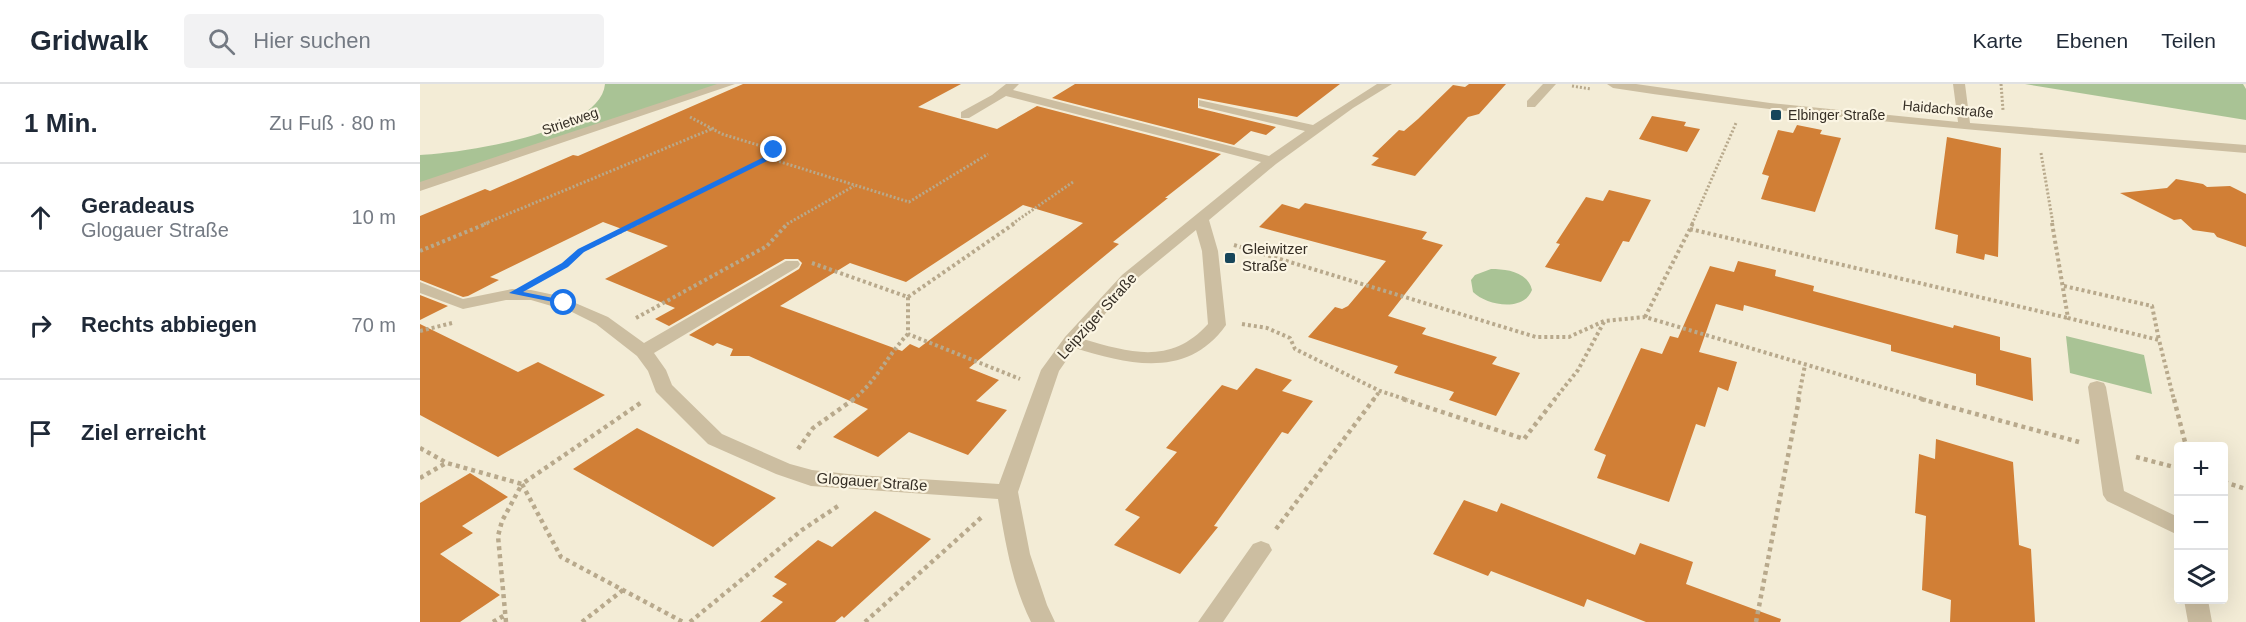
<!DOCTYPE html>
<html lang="de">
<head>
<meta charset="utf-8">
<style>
  :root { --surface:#fff; --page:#f2f2f3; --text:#1f2937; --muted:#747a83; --line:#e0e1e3 }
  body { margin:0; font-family:Arial,sans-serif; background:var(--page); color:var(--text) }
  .controls { position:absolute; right:18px; bottom:18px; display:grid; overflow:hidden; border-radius:6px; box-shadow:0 6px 24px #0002 }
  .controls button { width:54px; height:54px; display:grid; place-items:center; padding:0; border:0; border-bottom:2px solid var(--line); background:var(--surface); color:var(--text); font:30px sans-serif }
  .stop { position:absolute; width:18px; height:18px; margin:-14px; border:4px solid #1a73e8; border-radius:50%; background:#fff }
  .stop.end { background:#1a73e8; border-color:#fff; box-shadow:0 2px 6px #0008 }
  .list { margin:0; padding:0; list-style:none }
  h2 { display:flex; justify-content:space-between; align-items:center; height:78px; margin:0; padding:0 24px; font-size:26px }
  h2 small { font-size:20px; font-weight:400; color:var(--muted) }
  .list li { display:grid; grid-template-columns:39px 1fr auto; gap:18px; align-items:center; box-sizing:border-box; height:108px; padding:0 24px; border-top:2px solid var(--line) }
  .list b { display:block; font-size:22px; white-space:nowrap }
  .list p { margin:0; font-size:20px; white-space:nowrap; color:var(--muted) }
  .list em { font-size:20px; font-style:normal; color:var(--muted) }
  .icon { flex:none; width:33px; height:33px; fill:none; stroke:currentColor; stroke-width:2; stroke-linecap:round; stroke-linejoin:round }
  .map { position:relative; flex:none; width:1826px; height:538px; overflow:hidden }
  header { display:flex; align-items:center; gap:36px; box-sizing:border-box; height:84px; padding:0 30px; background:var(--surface); border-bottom:2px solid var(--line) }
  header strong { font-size:28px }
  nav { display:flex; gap:33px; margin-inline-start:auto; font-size:21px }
  .search { width:420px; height:54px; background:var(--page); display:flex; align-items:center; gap:15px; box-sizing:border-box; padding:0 21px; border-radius:6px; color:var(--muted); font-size:22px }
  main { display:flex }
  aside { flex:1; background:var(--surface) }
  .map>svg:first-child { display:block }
  .green { fill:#a9c395 }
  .building { fill:#d17f36; fill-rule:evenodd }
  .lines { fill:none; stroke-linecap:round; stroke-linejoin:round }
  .path-far2 { stroke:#b8a98c; stroke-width:3; stroke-dasharray:2 2; stroke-linecap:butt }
  .path-far1 { stroke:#b8a98c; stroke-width:4; stroke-dasharray:3 3; stroke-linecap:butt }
  .path { stroke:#b8a98c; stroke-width:4.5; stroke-dasharray:4 4; stroke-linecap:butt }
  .minor { fill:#ccbea1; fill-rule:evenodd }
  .route { fill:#1a73e8 }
  .poi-dot { fill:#17465a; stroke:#fbf5e3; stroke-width:2 }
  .labels { text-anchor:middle; stroke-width:4.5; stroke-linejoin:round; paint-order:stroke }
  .far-street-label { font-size:14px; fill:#352e25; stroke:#fbf5e3 }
  .far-poi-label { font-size:14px; fill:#352e25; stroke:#fbf5e3; text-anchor:start }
  .poi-label { font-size:15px; fill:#352e25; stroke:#fbf5e3; text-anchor:start }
  .street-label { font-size:15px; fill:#352e25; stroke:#fbf5e3 }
</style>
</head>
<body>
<header>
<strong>Gridwalk</strong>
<div class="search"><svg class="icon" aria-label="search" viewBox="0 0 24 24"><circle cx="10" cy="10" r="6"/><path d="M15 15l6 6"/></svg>Hier suchen</div>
<nav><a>Karte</a><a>Ebenen</a><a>Teilen</a></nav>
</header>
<main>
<aside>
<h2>1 Min.<small>Zu Fuß · 80 m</small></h2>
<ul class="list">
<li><svg class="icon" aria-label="ahead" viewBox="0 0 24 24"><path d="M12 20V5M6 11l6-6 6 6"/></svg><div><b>Geradeaus</b><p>Glogauer Straße</p></div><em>10 m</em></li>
<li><svg class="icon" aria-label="right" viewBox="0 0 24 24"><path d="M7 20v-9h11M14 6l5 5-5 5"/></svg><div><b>Rechts abbiegen</b></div><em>70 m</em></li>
<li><svg class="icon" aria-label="arrive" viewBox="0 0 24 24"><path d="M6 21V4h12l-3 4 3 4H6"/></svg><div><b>Ziel erreicht</b></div></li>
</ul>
</aside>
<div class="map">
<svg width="1826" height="538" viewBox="0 0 1826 538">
  <rect width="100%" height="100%" fill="#f3ecd6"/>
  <path class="green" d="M185 0H306L0 102V71C39 69 181 50 185 0Z
    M1605 0H1823L1826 5V36Z
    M1071 185C1087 185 1108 188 1112 206 1103 229 1066 221 1053 208L1051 196 1055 191Z
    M1646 252 1724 271 1732 310 1650 289Z"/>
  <path class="building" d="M323 0H541L498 23 577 45 617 22 801 70 745 114H748L693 158 699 160 549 284 579 296 556 317 587 326 548 371 489 348 458 373 413 353 448 325 329 272H310L313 265 297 259 293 262 269 251 379 185 382 179 378 175H365L249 242 235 235 255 224 185 195 248 162 183 138 70 193 79 196 48 212 43 213 0 196V132L65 105 70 107 153 71 158 72ZM603 121 663 139 499 264 490 260 482 267 360 222 430 179 486 198Z
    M655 0H920L877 33 778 14V24L856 43 846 51 831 47 814 61 632 14Z
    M1049 0H1086L1059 30 1048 33 995 92 951 81 959 74 952 72 979 46 984 47 998 35 1033 1 1045 3Z
    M1232 32 1266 38 1264 42 1280 45 1267 68 1219 55Z
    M1377 41 1402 46 1400 50 1421 54 1395 128 1341 115 1349 92 1342 90 1358 46 1373 49Z
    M1527 53 1581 64 1578 173 1565 170 1564 176 1536 169 1538 151 1515 145Z
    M1756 95 1783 100 1787 103 1810 102 1826 110V163L1797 153 1794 149 1773 146 1761 135 1754 136 1700 109 1747 104Z
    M1189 106 1231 116 1209 158 1203 157 1181 198 1125 183 1140 160 1136 159 1166 113 1183 117Z
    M885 119 1007 148 1002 155 1023 161 968 232 1006 244 1002 250 1077 273 1072 280 1100 289 1076 332 1029 316 1034 308 974 289 978 282 888 253 915 223 922 225 928 222 966 177 839 143 862 120 879 125Z
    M1318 177 1356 186 1355 192 1394 202 1393 207 1533 244 1534 241 1580 253V266L1611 274 1613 317 1556 301V290L1471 267V261L1324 221 1323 227 1296 220 1279 268 1317 278 1308 307 1298 303 1285 343 1276 340 1249 418 1177 394 1186 371 1174 366 1221 264 1242 270 1250 252 1258 254 1290 182 1314 188Z
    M0 211 28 222 0 236Z
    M0 240 98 288 118 278 185 311 78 373 0 331Z
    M836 284 872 296 862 307 893 317 868 350 862 348 794 442 798 443 760 490 694 461 720 433 705 426 757 368 746 364 802 301 817 306Z
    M217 344 284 378 356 414 293 463 153 385Z
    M1516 355 1593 378 1599 461 1611 465 1615 538H1530L1531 516 1502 506 1506 432 1495 429 1499 370 1515 375Z
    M50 389 88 413 42 442 53 449 20 470 80 511 40 538H0V419Z
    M1044 416 1077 428 1081 419 1215 471 1220 459 1273 478 1266 500 1361 535 1360 538H1226L1167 515 1164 523 1071 487 1068 492 1013 470Z
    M455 427 511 455 424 534 422 532 415 538H340L363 518 352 512 367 500 354 493 398 456 412 463Z"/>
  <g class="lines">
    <path class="path-far2" d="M1581 0 1583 26
      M1152 2 1171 5
      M270 33 302 50 354 66 348 74
      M1621 69 1633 140
      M64 140 294 44
      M215 140 348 74 489 118 568 70
      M367 140 434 102
      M592 140 653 98
      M1272 140 1316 39"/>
    <path class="path-far1" d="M1632 139 1648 234 1739 256 1754 316
      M1270 145 1648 234
      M814 161 1116 253H1149L1184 237 1225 233 1506 316
      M0 167 68 139
      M392 179 488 213V250L600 295
      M127 191 145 181 161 167 218 139
      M1644 202 1732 222 1739 256
      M488 213 595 139
      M1225 233 1273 139
      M216 234 347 162 368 139
      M822 240 847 244 870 254 875 265 960 307 988 316
      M0 247 32 239
      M432 316C455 300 468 270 488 250
      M953 316 960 307
      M1134 316 1158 286 1184 238
      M1378 316 1385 281"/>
    <path class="path" d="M983 315 1104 355 1135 315
      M1501 315 1659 358
      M1754 315 1766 362
      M0 364 27 379 102 400 222 318
      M378 365 393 344 434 315
      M1716 373 1758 384
      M0 394 26 379
      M1804 398 1826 405
      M102 400 141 473 263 538
      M856 445 954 315
      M73 538 85 531
      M86 538 78 452 82 437 102 400
      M162 538 203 506
      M270 538 382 446 418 422
      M445 538 563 432
      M1336 538 1379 315"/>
    <path class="minor" d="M297 0H315L0 107V98Z
      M586 0H599L593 6 849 72 885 47 779 22V16L893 41 957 0H972L933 24 856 80 789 136 798 167 806 241C768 295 709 281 655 264L639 287 598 408 610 470 627 521 635 538H611C592 500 585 457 578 415L391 402 356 390 288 360 236 308 228 287 217 272 176 240 152 228 111 216H86L43 225 0 209V198L43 215 92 205 111 206 139 212 188 233 224 259 366 177H378L380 180 378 183 234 269 246 286 252 301 302 350 370 380 392 386 437 391 579 400 621 286 645 253 702 191 841 78 586 12 549 34H541V28L572 11ZM776 146 782 167 788 240C751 281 711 269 663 255L714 197Z
      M1123 0H1136L1115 23H1107V17Z
      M1187 0H1216L1350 19 1538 38 1533 0H1545L1550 39 1826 61V69C1614 51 1403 36 1193 4Z
      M1677 297 1684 299 1686 303 1704 407 1758 433V451L1687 417 1683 411 1668 303 1670 299Z
      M841 457 849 460 852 466 803 538H778L833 460Z
      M1764 516H1788L1792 538H1768Z"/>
  </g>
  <path class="route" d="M351 64 358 66 351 75 164 168 148 183 103 208 148 217V221L89 209 142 179 158 165 346 72Z"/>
  <g class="poi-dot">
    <rect x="1350" y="25" width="12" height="12" rx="3"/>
    <rect x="804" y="168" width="12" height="12" rx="3"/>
  </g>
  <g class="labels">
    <g class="far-street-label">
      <text transform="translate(1528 25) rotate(5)" y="5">Haidachstraße</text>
      <text transform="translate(150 37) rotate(-19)" y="5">Strietweg</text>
    </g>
    <g class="far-poi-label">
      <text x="1368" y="36">Elbinger Straße</text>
    </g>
    <g class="poi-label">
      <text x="822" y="170">Gleiwitzer<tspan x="822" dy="17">Straße</tspan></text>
    </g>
    <g class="street-label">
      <text transform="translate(677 232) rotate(-48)" y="5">Leipziger Straße</text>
      <text transform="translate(452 398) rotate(4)" y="5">Glogauer Straße</text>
    </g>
  </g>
</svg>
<div class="controls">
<button>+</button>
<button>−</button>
<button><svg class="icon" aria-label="layers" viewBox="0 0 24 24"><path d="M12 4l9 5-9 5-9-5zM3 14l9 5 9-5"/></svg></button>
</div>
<div class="stop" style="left:144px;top:219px"></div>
<div class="stop end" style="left:354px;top:66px"></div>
</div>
</main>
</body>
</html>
